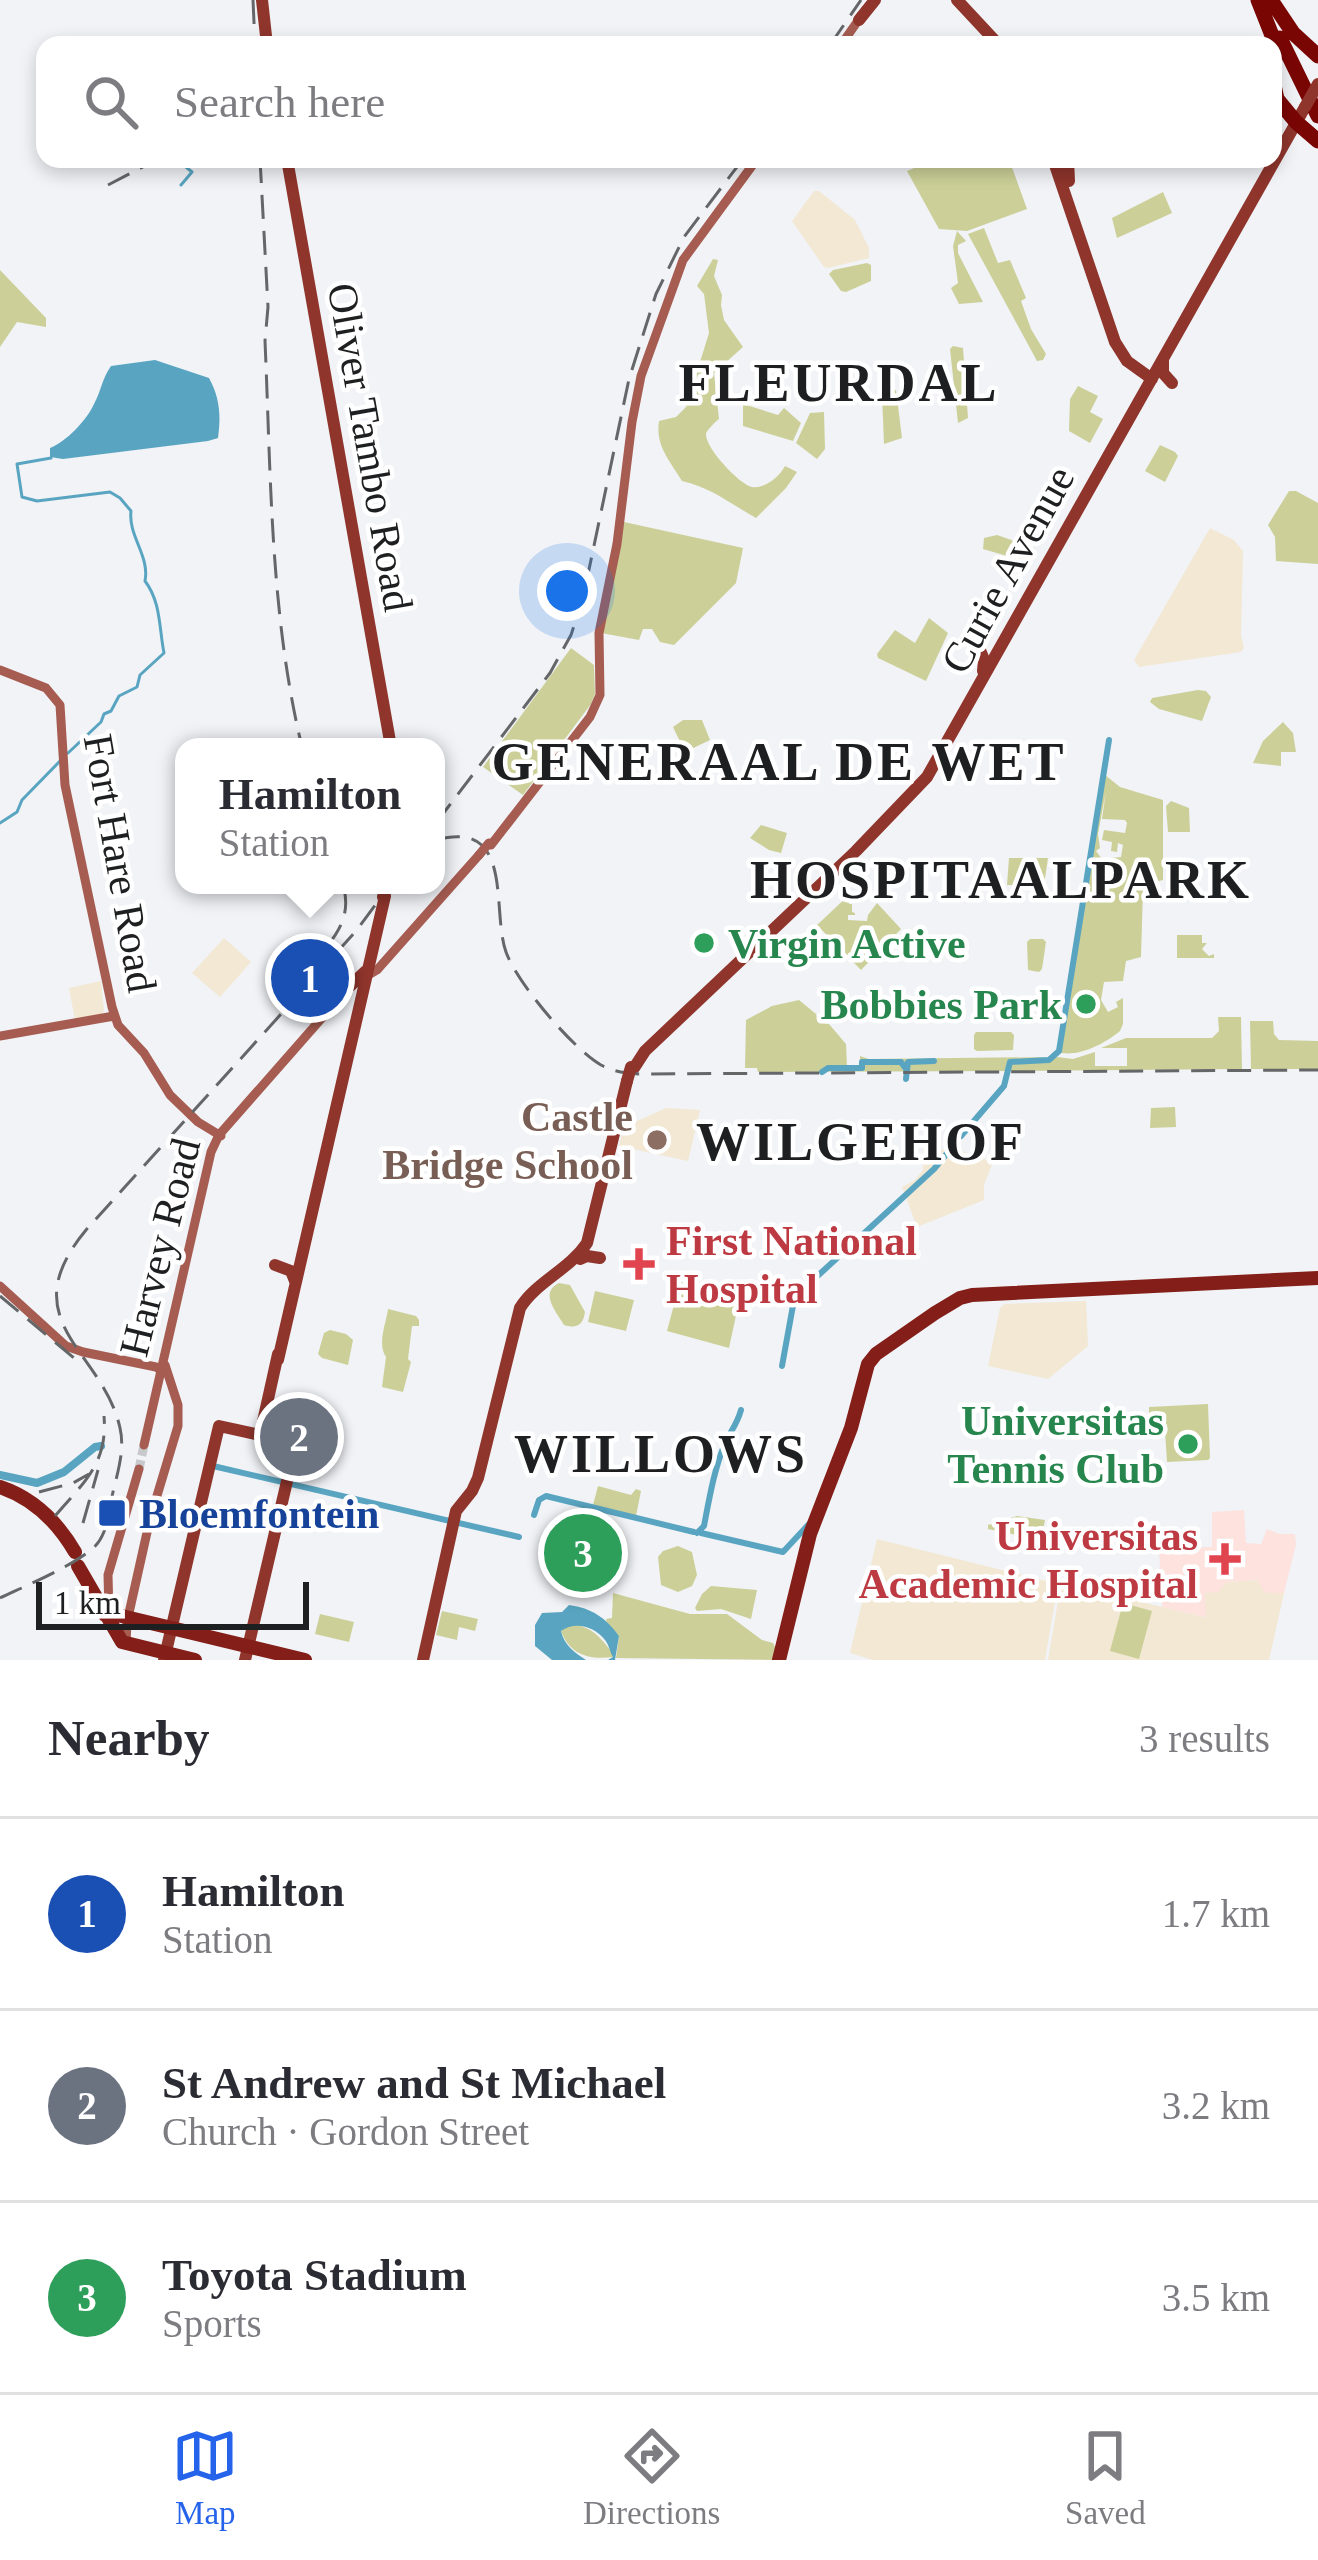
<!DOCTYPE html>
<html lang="en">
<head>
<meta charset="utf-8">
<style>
  :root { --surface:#fff; --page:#f2f2f3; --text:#2b2b33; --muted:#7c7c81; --line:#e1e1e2; --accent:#2563eb }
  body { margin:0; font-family:"Times New Roman",serif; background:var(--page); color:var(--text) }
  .scale { position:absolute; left:36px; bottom:30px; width:273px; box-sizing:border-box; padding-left:12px; border:6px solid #1e1f20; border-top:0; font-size:33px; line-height:42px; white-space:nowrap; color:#1e1f20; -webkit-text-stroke:9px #fff; paint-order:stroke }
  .you { position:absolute; left:567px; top:591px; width:42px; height:42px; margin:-30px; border:9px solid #fff; border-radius:50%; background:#1a73e8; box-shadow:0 0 0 18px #1a73e833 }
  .badge { display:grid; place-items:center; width:78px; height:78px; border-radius:50%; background:var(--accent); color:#fff; font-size:39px; font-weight:700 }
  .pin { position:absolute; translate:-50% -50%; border:6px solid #fff; box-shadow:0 3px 12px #0006 }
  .popup { position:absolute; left:175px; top:738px; width:270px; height:156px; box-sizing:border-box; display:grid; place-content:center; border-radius:24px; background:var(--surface); filter:drop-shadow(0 3px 9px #0005); font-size:39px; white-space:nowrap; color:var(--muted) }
  .popup b { font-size:45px; color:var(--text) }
  .popup::after { content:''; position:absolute; left:50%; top:100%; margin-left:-24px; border:24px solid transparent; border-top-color:var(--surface) }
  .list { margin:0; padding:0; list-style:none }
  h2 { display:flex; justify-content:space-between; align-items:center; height:156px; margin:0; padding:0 48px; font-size:51px }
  h2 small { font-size:39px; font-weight:400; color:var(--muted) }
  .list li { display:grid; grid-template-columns:78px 1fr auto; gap:36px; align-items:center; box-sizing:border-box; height:192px; padding:0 48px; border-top:3px solid var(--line) }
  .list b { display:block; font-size:45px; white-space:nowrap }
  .list p { margin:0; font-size:39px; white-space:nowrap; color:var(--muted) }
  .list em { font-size:39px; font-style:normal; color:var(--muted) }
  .icon { flex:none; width:66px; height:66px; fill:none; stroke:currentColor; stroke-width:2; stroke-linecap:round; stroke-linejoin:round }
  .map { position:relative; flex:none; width:1318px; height:1660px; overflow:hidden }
  .search { position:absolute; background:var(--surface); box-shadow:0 6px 18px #0003; left:36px; right:36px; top:36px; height:132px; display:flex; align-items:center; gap:30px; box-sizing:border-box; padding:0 42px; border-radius:24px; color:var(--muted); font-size:45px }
  .sheet { height:732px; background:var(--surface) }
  nav { display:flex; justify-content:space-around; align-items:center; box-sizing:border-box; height:168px; border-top:3px solid var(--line); background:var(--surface); font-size:33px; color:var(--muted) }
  nav a { display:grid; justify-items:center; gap:6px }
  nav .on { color:var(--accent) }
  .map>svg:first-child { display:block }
  .education { fill:#f2e8d3 }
  .medical { fill:#fde2de }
  .green { fill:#ccd098; fill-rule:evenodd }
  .water { fill:#59a5c1 }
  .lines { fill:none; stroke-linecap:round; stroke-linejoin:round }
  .stream { stroke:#59a5c1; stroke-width:3 }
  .canal { stroke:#59a5c1; stroke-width:6 }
  .river { stroke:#59a5c1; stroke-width:8 }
  .secondary-tunnel { stroke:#c7c9cc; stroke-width:9; stroke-dasharray:9 4.5; stroke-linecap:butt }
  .secondary { stroke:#a65c51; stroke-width:9 }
  .primary { stroke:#8f352c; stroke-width:12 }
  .trunk { stroke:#841e18; stroke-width:14 }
  .motorway { stroke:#7a0604; stroke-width:15 }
  .rail { stroke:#646668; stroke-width:3; stroke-dasharray:24 12; stroke-linecap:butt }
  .secondary-bridge { stroke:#a65c51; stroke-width:9 }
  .primary-bridge { stroke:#8f352c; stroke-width:12 }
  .leisure-dot { fill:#2e9e5b; stroke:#fff; stroke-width:4.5 }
  .education-dot { fill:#8d6e63; stroke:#fff; stroke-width:4.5 }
  .health-dot { fill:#e0444e; stroke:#fff; stroke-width:4.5 }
  .transit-dot { fill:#1a4fb4; stroke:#fff; stroke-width:4.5 }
  .labels { text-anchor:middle; stroke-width:9; stroke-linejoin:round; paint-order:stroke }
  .street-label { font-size:42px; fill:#1e1f20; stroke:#fff }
  .leisure-label { font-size:42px; font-weight:bold; fill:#27864d; stroke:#fff; text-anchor:end }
  .education-label { font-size:42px; font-weight:bold; fill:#785e54; stroke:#fff; text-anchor:end }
  .health-label { font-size:42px; font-weight:bold; fill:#be3a42; stroke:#fff; text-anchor:start }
  .transit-label { font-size:42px; font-weight:bold; fill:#164399; stroke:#fff; text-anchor:start }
  .district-label { font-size:54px; font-weight:bold; letter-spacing:3px; fill:#1e1f20; stroke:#fff }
</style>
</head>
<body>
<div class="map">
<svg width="1318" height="1660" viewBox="0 0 1318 1660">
  <rect width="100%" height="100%" fill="#f1f3f7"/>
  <path class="education" d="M814 191H819L855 220 869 248V258L828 268 824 267 792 221Z
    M1210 528 1234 540 1243 551 1241 635 1244 648 1241 652 1139 667 1134 660Z
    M224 938 251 962 220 997 192 973Z
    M101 981 104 1011 99 1017 75 1020 69 988Z
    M666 1108 700 1110 688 1161 619 1146 622 1133 630 1131 635 1122Z
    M923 1149 962 1151 993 1162 984 1185V1200L917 1227 902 1187 915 1180 923 1170Z
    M1086 1301 1088 1346 1048 1379 988 1366 1000 1308 1005 1304Z
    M877 1539 1058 1584 1045 1660H873L850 1653Z
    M1258 1580 1265 1592 1284 1593 1269 1660H1048L1061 1583 1205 1617V1592L1226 1582Z"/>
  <path class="medical" d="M1244 1510 1246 1543 1261 1544 1267 1529 1280 1534H1295L1296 1545 1284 1593H1265L1257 1580 1227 1582 1218 1592 1205 1593 1206 1617 1162 1607 1159 1548 1212 1547V1512Z"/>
  <path class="green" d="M925 159H1009L1027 209 967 231 939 229 907 171 926 163Z
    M1163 192 1172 213 1117 238 1112 218Z
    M984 228 998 263 1010 260 1026 298 1021 301 1031 329 1046 354 1043 360 1037 361 968 234Z
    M957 231 966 241 958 245V253L983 302 959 304 951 288 958 283 953 246Z
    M713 259 718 260 714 276 722 295 721 305 724 320 743 347 714 373 719 419C716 421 706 431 706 434 705 448 740 485 752 487 765 489 780 476 785 466L797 472 786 488 756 518C731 504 710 487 682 481 670 461 655 446 659 421L676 417 686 407 709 333 704 294 697 286Z
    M867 263 871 265V281L846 292 841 291 829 274 833 270Z
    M0 270 46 318V327L17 322 0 347Z
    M953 346 963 348 968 418 958 423 950 349Z
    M1078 386 1098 396 1090 412 1103 419 1090 443 1069 431 1070 399Z
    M896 390 902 438 884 444 882 395Z
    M743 404 778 415 784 408 801 423 793 441 743 426Z
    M824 412 825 449 817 459 796 443 810 413Z
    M1160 445 1175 452 1178 456 1165 482 1145 471Z
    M1289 491H1296L1318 503V564L1276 561 1275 537 1268 525Z
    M624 522 743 548 736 583 674 645 660 642 652 629H643L639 640 601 633Z
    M997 535 1035 548 1026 566 1007 556 983 549 984 538Z
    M929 618 948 633 926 681 878 658 877 654 895 630 915 643Z
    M571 648 594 665 595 694 591 704 523 795 483 767Z
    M1198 690 1206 691 1211 697 1202 721 1159 709 1150 702 1152 698Z
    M683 720H702L710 740 685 752 673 727Z
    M1283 722 1293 733 1296 752H1281V766L1253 763 1263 741Z
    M1105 775 1120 787 1163 800V880L1147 884 1143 889 1141 957 1126 961 1123 981 1104 982 1101 1000 1108 1012 1118 1007 1116 1002 1123 998V1024L1120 1031C1104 1044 1081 1056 1061 1053ZM1106 791 1102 819 1125 820 1127 823 1125 833 1104 830 1102 840 1112 842 1111 851 1117 852 1118 843 1123 845 1121 857 1102 859 1096 851 1100 848 1098 834Z
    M1171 801 1189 808 1190 832H1168L1166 806Z
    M761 825 787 833 781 853 769 850 750 838Z
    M1009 858H1048L1044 885H1007Z
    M849 895V904H852V912L855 913V915H848V920L867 921 868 915 877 903 901 929 861 970 817 925Z
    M1177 935H1202V943H1207L1202 949 1209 956 1214 954V958H1177Z
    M1030 939H1043L1046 942 1042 969 1039 972 1028 970 1027 942Z
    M799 1000 816 1014 818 1022 829 1024 846 1044 847 1067 860 1066V1056L869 1059 1052 1057 1012 1060 1007 1063 1006 1071 758 1072 757 1068H745L746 1020 772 1006Z
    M1218 1017H1241L1242 1069 1009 1071V1064L1013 1062 1049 1061 1057 1057 1073 1059 1095 1052V1066H1127V1048H1101L1126 1038H1212L1219 1031Z
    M1250 1021H1273L1274 1034 1279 1040 1318 1041V1069H1251Z
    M976 1032H1011L1014 1035 1013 1050 977 1051 974 1049V1035Z
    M1175 1107 1176 1127 1150 1128 1151 1108Z
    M680 1282 740 1297 729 1348 667 1331Z
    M559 1283 570 1285 585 1312C583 1325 577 1329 564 1325 556 1311 539 1293 559 1283Z
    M595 1291 634 1300 626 1331 588 1322Z
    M388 1309 416 1316 419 1320V1326H412L408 1359 411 1362 403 1392 382 1387 386 1357C377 1344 386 1324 388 1309Z
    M330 1330 346 1334 353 1340 348 1365 322 1358 318 1354 324 1333Z
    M1208 1404 1210 1458 1208 1460 1167 1462 1165 1431H1154L1153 1420H1149V1407Z
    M598 1486 631 1495 636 1489 641 1491 636 1516 593 1505Z
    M1017 1516 1045 1520 1041 1540 988 1529V1525Z
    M575 1521 599 1526 598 1532 608 1530C610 1548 606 1567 596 1582L587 1576 586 1581 565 1576 557 1567 565 1529Z
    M678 1546 692 1552 697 1575 692 1586 678 1592 661 1585 658 1557 663 1551Z
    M711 1586 757 1590 751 1619 721 1609 697 1611 695 1608 702 1594Z
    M613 1593 690 1614H727L762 1640 773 1643 777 1651 776 1660 616 1658 619 1636 607 1624 606 1619 612 1618Z
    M1123 1603 1152 1611 1139 1659 1110 1651Z
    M442 1611 478 1619 475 1631 459 1627 457 1640 436 1635Z
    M320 1614 354 1622 349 1642 315 1634Z
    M571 1624C594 1627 600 1638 613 1653V1657C589 1660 570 1655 561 1631Z"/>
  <path class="water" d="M155 360 209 378C220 398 221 416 218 438L208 441 63 459 50 457V448C66 442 87 420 94 404 101 391 102 379 111 366Z
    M569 1605C592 1608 606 1618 619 1636L615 1660H608L613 1657C610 1652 609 1645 605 1640 594 1626 575 1621 561 1631 564 1645 575 1653 586 1660H552L535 1646V1625L542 1613 562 1612Z"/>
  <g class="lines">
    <path class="stream" d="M181 185 192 172 181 163V159
      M51 458 17 464 22 497 37 501 110 492 120 498 131 511C128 536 150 556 145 581 161 602 159 628 164 653L140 675 137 687 119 696 111 711 104 714 101 722 68 753
      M0 823 17 812 22 800 61 760"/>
    <path class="canal" d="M822 1072 828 1068H862V1062H901L906 1069
      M906 1079 908 1062 934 1061
      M961 1136 1004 1086 1010 1062 1049 1060 1059 1051 1109 740
      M811 1282 934 1169 949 1151
      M782 1366 794 1300 803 1289
      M213 1466 519 1537
      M534 1515 539 1500 546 1496 694 1532
      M697 1533 704 1526C709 1500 714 1470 724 1446 729 1433 737 1425 741 1410
      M701 1533 783 1552 809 1524"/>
    <path class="river" d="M0 1475 37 1483 64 1472 95 1447 101 1446"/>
    <path class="secondary-tunnel" d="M139 1469 144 1445"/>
    <path class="secondary" d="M841 45 862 15
      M0 670 46 688 60 705 65 785 112 1007 118 1025 144 1053 170 1095 198 1122 221 1136
      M491 845 590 717 600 695 599 633 617 544 632 422 641 376 683 260 757 159
      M0 1036 114 1016
      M0 1286 66 1346 83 1352 156 1367 165 1373
      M144 1445 211 1152 219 1135 350 986 377 970 479 855
      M109 1613 108 1575 139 1469
      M126 1643 127 1622 150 1519 178 1426V1405L165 1365"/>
    <path class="primary" d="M262 0 267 45
      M957 0 999 45
      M859 20 875 0
      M287 159 391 747
      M1053 159 1115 342 1127 361 1152 379
      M1068 159 1069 181
      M1163 360V373L1172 383
      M980 650 984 660 983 671
      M350 986 366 971
      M634 1068 645 1051 856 851 927 777 1305 107
      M580 1259 587 1256 600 1258
      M275 1265 291 1271 295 1281
      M278 1360 385 896
      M260 1435 278 1354
      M164 1660 219 1426 296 1443 245 1660
      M423 1660 456 1511 472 1491 478 1478 520 1308C536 1282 569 1270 587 1243L627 1081"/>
    <path class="trunk" d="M0 1487C33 1498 58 1523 75 1552
      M78 1566 122 1642 195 1660
      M105 1615 109 1613 305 1660
      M779 1660 810 1534 851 1428 868 1364 876 1354 935 1313 960 1298 972 1295 1318 1278"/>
    <path class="motorway" d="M1258 0 1275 43 1274 85 1277 99 1296 122 1318 141
      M1271 0 1293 33 1318 56
      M1280 38 1318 116"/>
    <path class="rail" d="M253 0 255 45
      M830 45 861 0
      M260 159 268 307 265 341C271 476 270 615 302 747
      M108 185 158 159
      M436 823 550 673 571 635 583 598 629 379 656 294 684 237 743 159
      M436 840C515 818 491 910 506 952 517 983 573 1049 601 1065 616 1073 631 1074 647 1074L1318 1070
      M322 892 324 885
      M328 945C343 926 350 909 343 885
      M0 1296 74 1358
      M39 1492 73 1483 89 1474
      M55 1516C83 1483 108 1464 104 1416
      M83 1523 98 1470
      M0 1598C23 1587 81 1563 97 1544 108 1531 109 1509 113 1492 118 1471 125 1449 120 1428 103 1350 10 1322 86 1230L356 931 390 885"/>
    <path class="secondary-bridge" d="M479 855 489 843"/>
    <path class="primary-bridge" d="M1305 107 1318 84
      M383 897 386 885
      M627 1081 631 1067"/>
  </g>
  <g class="leisure-dot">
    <circle cx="704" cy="943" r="12"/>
    <circle cx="1086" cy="1004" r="12"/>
    <circle cx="1188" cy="1444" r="12"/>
  </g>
  <circle class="education-dot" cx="657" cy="1140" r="12"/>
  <g class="health-dot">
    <path d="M633 1246h12v12h12v12h-12v12h-12v-12h-12v-12h12z"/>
    <path d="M1219 1541h12v12h12v12h-12v12h-12v-12h-12v-12h12z"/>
  </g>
  <rect class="transit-dot" x="97" y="1498" width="30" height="30" rx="6"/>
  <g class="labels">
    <g class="street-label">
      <text transform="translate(371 447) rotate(80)" y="15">Oliver Tambo Road</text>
      <text transform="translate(1007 569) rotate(-61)" y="15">Curie Avenue</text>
      <text transform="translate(121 863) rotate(80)" y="15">Fort Hare Road</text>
      <text transform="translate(159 1247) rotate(-76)" y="15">Harvey Road</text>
    </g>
    <g class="leisure-label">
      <text x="728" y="958" text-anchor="start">Virgin Active</text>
      <text x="1062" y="1019">Bobbies Park</text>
      <text x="1164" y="1435">Universitas<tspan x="1164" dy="48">Tennis Club</tspan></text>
    </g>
    <g class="education-label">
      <text x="633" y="1131">Castle<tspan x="633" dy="48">Bridge School</tspan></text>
    </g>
    <g class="health-label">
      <text x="666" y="1255">First National<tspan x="666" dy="48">Hospital</tspan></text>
      <text x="1198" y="1550" text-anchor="end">Universitas<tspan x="1198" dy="48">Academic Hospital</tspan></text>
    </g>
    <g class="transit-label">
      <text x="139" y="1528">Bloemfontein</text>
    </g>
    <g class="district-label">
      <text x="839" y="401">FLEURDAL</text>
      <text x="779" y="780">GENERAAL DE WET</text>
      <text x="1001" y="898">HOSPITAALPARK</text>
      <text x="861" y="1160">WILGEHOF</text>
      <text x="661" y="1472">WILLOWS</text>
    </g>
  </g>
</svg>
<div class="scale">1 km</div>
<div class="you"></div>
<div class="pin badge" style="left:310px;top:978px;background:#1a4fb4">1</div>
<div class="popup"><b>Hamilton</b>Station</div>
<div class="pin badge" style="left:299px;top:1437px;background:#6b7280">2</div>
<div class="pin badge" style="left:583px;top:1553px;background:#2e9e5b">3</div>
<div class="search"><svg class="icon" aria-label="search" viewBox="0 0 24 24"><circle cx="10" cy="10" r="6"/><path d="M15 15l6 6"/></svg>Search here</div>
</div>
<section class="sheet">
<h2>Nearby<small>3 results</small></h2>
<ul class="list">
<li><span class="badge" style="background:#1a4fb4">1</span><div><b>Hamilton</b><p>Station</p></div><em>1.7 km</em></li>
<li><span class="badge" style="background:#6b7280">2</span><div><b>St Andrew and St Michael</b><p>Church · Gordon Street</p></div><em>3.2 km</em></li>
<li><span class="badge" style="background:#2e9e5b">3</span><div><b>Toyota Stadium</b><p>Sports</p></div><em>3.5 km</em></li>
</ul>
</section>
<nav>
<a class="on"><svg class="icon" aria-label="map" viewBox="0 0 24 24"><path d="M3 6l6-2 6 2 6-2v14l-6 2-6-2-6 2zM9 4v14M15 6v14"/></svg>Map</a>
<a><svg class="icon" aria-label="directions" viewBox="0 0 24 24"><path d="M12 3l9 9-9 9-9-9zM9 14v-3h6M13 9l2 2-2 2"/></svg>Directions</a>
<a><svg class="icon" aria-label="saved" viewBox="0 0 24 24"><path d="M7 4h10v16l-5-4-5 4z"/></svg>Saved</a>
</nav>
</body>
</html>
